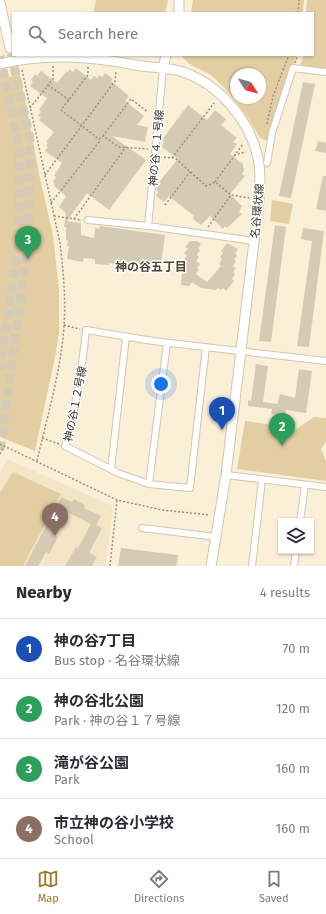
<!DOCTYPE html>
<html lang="en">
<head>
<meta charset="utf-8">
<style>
  :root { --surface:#fff; --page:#f7f7f7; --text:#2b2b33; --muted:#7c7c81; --line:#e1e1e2; --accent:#9b7823 }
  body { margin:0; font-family:"Fira Sans","Noto Sans JP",sans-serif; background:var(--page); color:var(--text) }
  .controls { position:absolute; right:12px; bottom:12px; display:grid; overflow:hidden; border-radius:0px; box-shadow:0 1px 3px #0004 }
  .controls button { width:36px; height:36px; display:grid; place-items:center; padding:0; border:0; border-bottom:1px solid var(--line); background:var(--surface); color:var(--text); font:20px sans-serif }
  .compass { position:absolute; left:230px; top:68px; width:36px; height:36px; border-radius:50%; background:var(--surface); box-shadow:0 1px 3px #0004; rotate:127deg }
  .you { position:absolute; left:161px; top:384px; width:14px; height:14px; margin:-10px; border:3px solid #fff; border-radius:50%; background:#1a73e8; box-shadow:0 0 0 6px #1a73e833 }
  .badge { display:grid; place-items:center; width:26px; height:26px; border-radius:50%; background:var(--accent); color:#fff; font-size:13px; font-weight:700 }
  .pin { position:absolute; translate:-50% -33px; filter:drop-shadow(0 1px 2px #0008) }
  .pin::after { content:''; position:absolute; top:21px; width:14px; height:12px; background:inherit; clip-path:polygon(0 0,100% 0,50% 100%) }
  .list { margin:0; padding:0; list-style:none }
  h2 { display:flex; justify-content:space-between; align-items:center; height:52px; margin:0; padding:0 16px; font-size:17px }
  h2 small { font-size:13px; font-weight:400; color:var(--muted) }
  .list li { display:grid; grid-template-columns:26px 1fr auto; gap:12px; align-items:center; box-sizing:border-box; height:60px; padding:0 16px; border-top:1px solid var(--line) }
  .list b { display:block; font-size:15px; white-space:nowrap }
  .list p { margin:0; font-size:13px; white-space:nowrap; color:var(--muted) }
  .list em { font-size:13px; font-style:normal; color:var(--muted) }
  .icon { flex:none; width:22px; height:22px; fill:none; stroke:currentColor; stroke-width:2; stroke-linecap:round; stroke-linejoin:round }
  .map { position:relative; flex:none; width:326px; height:566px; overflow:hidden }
  .search { position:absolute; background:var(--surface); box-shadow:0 1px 3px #0004; left:12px; right:12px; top:12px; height:44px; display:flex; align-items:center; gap:10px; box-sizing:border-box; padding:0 14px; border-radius:0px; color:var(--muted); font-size:15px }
  .sheet { height:292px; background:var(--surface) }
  nav { display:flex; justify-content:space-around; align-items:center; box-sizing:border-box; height:56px; border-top:1px solid var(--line); background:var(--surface); font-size:11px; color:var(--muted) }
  nav a { display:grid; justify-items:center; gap:2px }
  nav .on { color:var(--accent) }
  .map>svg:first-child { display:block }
  .built { fill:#f4e5c6 }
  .green { fill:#e3cea4; fill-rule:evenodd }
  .building { fill:#d5cab3 }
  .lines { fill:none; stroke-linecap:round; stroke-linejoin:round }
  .secondary-tunnel { stroke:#d4cab5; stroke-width:9; stroke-dasharray:9 4.5; stroke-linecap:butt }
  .street-casing { stroke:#d2c6af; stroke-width:8 }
  .secondary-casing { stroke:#d2c6af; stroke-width:11 }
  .path { stroke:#978f7f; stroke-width:1.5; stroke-dasharray:2 2; stroke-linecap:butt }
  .street { stroke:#fff; stroke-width:6 }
  .secondary { stroke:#fff; stroke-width:9 }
  .labels { text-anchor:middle; stroke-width:3; stroke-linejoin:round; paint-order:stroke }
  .street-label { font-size:11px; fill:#3b362d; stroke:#fff }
  .neighbourhood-label { font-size:12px; font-weight:bold; fill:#504633; stroke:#fff }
</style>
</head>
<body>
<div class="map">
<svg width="326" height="566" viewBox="0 0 326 566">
  <rect width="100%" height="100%" fill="#faefd7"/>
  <path class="built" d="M7 459 113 506 106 566H0V473Z"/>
  <path class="green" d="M96 0H167L168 1 165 13H93Z
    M193 0H304L303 13H191Z
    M307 0H326V69L300 65 304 55H313V13H306Z
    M182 55H297L273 123 268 141 260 138C249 117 230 92 212 76 201 67 189 69 182 55ZM236 74H260V98H236Z
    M20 75 40 178 53 235 59 290V333L55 357 35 451 0 437V79Z
    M272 200 293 204 289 224 270 221Z
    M314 417 326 418V442L321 449 326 461V481L237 469 245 421 285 427 295 430Z
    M13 472 61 494 23 566H0V493Z"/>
  <path class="building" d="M76 68 91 80 94 76 97 78 99 75 102 77 105 73 113 79 111 81 129 96 125 101 144 116 137 125 148 127 145 142 112 136 146 160 109 210 87 193 67 221 81 223V235L94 238 95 228 99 229 100 226 165 235 160 272 109 263V265L95 264V259L84 258 83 262 67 259 69 246H67L68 240H66V227H64L66 213 59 207 66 196 54 186 55 184 53 182 56 177 54 176 62 163 45 151 48 147 46 146 48 143 46 142 54 132 39 120 41 118 38 115 41 112 39 110 47 98 30 86 33 82 31 80 35 74 37 76 41 71 57 83 67 71 68 72 70 69 73 72Z
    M303 82 315 84 291 198 279 196Z
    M188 105 207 120 215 110 226 119 221 125 237 138 233 142 237 144 230 154 243 164 244 171 242 174 245 176 230 194 242 206 239 212 242 214 227 228 225 226 223 229 210 216 201 225 193 219 194 216 169 196 164 202 156 196 158 193 156 188 161 183 159 182 178 159 162 147 164 141 162 140Z
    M318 141 326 143V153L315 151Z
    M323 176H326V211L316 209Z
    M275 225 286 227 271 342 259 341Z
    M303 228 324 231 309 347 297 346 312 241 301 239Z
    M190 241H197L201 244 198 248 200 250 197 255 199 257 196 261 200 264 197 268 199 270 196 274 207 282 221 266 219 264 222 259 220 257 223 253 221 251 227 243 238 249 235 253 237 255 234 260 236 261 233 266 236 268 233 272 235 274 232 279 234 281 226 291 223 288 221 290 218 288 216 290 201 288 192 282 189 286 181 285 182 273 185 269 182 267 186 262 183 260 187 256 184 253 188 249 185 247Z
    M256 364 268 366 263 402 277 404 280 394 295 398 299 369 312 371 306 413 286 410 285 416 271 414 272 409 248 406V400L251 401Z
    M61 497 72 502 74 499 85 505 84 508 101 516 96 525 102 528 89 553 97 557 92 566H65L76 547 78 548 91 524 67 512 55 536 58 537 49 554 46 552 38 566H25Z
    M121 548 178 555 177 564 176 566H118Z"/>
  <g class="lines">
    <path class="secondary-tunnel" d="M0 56 19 146V239L0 369
      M0 450 28 244 30 140 10 48"/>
    <defs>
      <path id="street" d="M163 69 148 226 254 241
        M267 163 272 133 293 68 326 72
        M88 220 148 226
        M206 347 190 488 149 484 118 473 65 446C76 408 82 370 86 330L153 341 326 361
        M111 469 126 337
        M226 475 326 487
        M149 484 167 343
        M300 521 305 485
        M142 528 217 537
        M252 566 262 480
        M294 566 296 551"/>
      <path id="secondary" d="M0 3 10 48
        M179 13V0
        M0 64C45 53 89 56 135 65 150 68 168 67 183 72 218 84 248 118 257 154 261 169 260 185 259 200L226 475 211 566
        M163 69 166 55"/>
    </defs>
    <use href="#street" class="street-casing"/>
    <use href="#secondary" class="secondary-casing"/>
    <path class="path" d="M298 13 299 0
      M295 63 298 55
      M88 67V75L61 110 99 139 103 136 119 147 148 149
      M22 70 60 243C63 269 66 299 64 326 61 371 47 417 37 461
      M48 85 69 100
      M30 108 53 79V66
      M267 124 273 96 289 55
      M103 136 131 99 148 112
      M234 155 246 152
      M160 157 175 158 206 186 215 182 231 195 250 198
      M172 158 214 103
      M45 175 115 81 116 71
      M215 182 243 144
      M51 203 99 142V139
      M165 205 190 172
      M54 216 82 220
      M74 219 126 147
      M208 227 231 195
      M64 325 80 329
      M42 438 59 444
      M0 444 117 500 162 510 210 515
      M0 454 4 446
      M110 566 117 500"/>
    <use href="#street" class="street"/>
    <use href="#secondary" class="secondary"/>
  </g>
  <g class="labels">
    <g class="street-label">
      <text transform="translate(156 148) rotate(-85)" y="4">神の谷４１号線</text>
      <text transform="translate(257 211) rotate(-85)" y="4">名谷環状線</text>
      <text transform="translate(75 404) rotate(-79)" y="4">神の谷１２号線</text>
    </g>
    <g class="neighbourhood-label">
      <text x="151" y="271">神の谷五丁目</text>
    </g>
  </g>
</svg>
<div class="controls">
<button><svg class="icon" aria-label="layers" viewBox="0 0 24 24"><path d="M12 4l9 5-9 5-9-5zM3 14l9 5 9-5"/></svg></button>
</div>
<svg class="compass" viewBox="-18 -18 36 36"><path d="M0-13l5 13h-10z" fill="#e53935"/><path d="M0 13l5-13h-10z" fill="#7c7c81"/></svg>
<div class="you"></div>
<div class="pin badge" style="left:222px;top:430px;background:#1a4fb4">1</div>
<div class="pin badge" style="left:282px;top:446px;background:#2e9e5b">2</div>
<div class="pin badge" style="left:28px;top:259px;background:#2e9e5b">3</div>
<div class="pin badge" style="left:55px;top:536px;background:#8d6e63">4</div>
<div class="search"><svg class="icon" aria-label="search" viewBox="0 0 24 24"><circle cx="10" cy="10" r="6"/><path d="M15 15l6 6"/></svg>Search here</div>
</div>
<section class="sheet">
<h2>Nearby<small>4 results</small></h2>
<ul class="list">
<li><span class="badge" style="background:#1a4fb4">1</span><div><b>神の谷7丁目</b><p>Bus stop · 名谷環状線</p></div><em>70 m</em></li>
<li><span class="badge" style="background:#2e9e5b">2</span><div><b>神の谷北公園</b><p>Park · 神の谷１７号線</p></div><em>120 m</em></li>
<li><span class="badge" style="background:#2e9e5b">3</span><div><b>滝が谷公園</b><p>Park</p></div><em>160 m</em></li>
<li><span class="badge" style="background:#8d6e63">4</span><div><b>市立神の谷小学校</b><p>School</p></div><em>160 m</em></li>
</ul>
</section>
<nav>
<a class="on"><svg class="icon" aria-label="map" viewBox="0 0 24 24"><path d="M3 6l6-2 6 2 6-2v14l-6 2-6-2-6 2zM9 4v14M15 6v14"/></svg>Map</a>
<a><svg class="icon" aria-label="directions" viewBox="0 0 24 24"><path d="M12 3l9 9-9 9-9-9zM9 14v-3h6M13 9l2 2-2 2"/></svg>Directions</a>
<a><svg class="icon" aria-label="saved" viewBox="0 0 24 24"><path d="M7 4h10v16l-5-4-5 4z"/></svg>Saved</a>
</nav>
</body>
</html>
